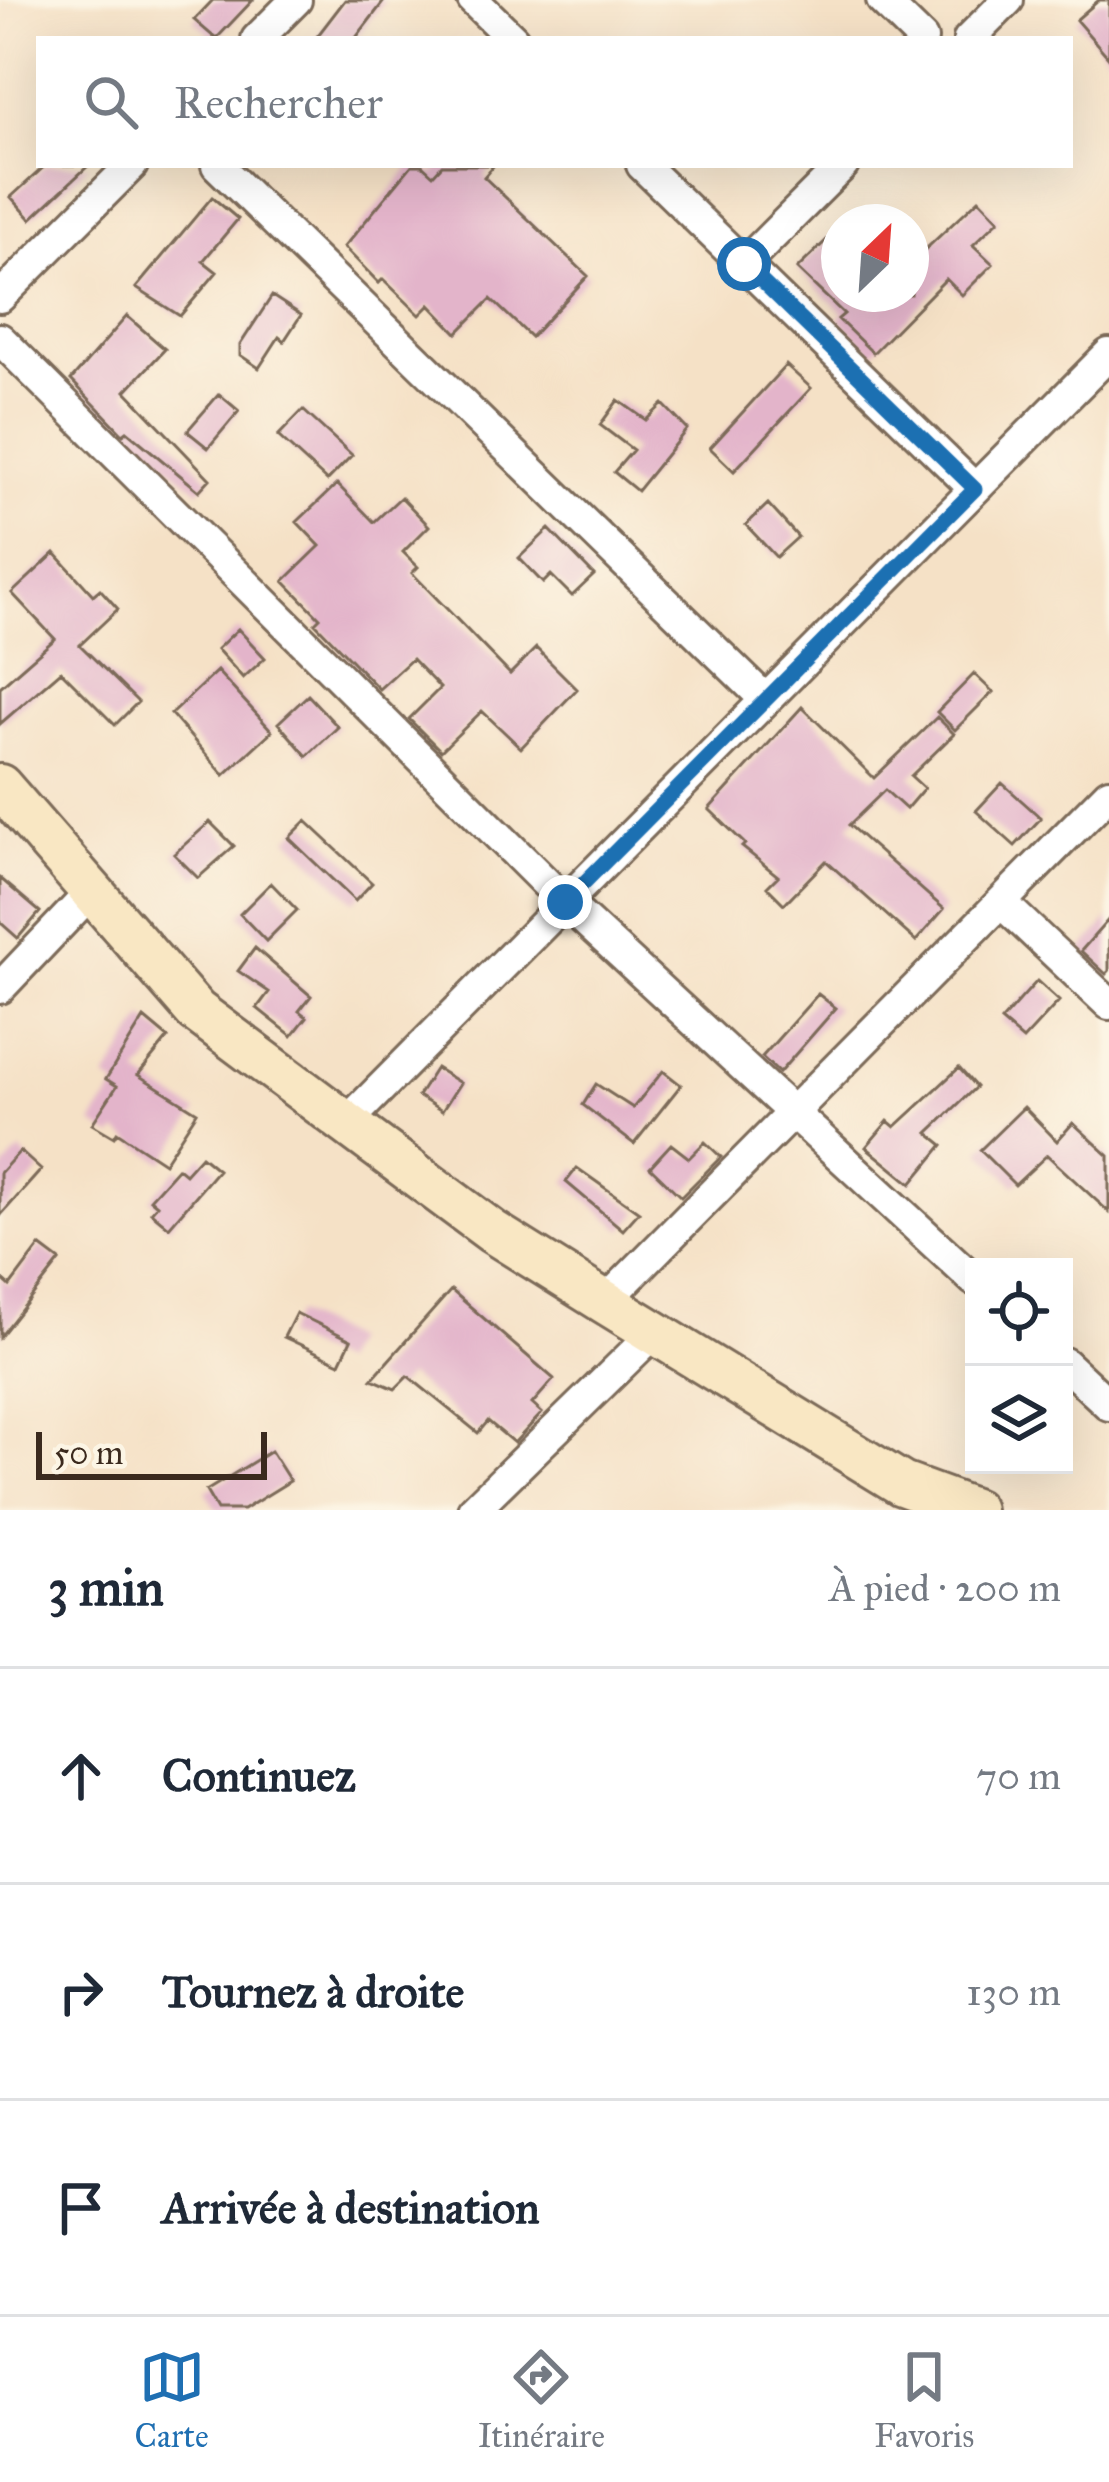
<!DOCTYPE html>
<html lang="fr">
<head>
<meta charset="utf-8">
<style>
  :root { --surface:#fff; --page:#f6f6f7; --text:#1f2937; --muted:#747a83; --line:#e0e1e3; --accent:#1f6fb2 }
  body { margin:0; font-family:"IM FELL Great Primer",serif; background:var(--page); color:var(--text) }
  .controls { position:absolute; right:36px; bottom:36px; display:grid; overflow:hidden; border-radius:0px; box-shadow:0 12px 48px #0002 }
  .controls button { width:108px; height:108px; display:grid; place-items:center; padding:0; border:0; border-bottom:3px solid var(--line); background:var(--surface); color:var(--text); font:60px sans-serif }
  .compass { position:absolute; left:821px; top:204px; width:108px; height:108px; border-radius:50%; background:var(--surface); box-shadow:0 12px 48px #0002; rotate:25deg }
  .scale { position:absolute; left:36px; bottom:30px; width:231px; box-sizing:border-box; padding-left:12px; border:6px solid #3b2a1e; border-top:0; font-size:33px; line-height:42px; white-space:nowrap; color:#3b2a1e; -webkit-text-stroke:9px #fcf5e5; paint-order:stroke }
  .stop { position:absolute; width:36px; height:36px; margin:-27px; border:9px solid #1f6fb2; border-radius:50%; background:#fff }
  .stop.end { background:#1f6fb2; border-color:#fff; box-shadow:0 3px 12px #0008 }
  .list { margin:0; padding:0; list-style:none }
  h2 { display:flex; justify-content:space-between; align-items:center; height:156px; margin:0; padding:0 48px; font-size:51px }
  h2 small { font-size:39px; font-weight:400; color:var(--muted) }
  .list li { display:grid; grid-template-columns:78px 1fr auto; gap:36px; align-items:center; box-sizing:border-box; height:216px; padding:0 48px; border-top:3px solid var(--line) }
  .list b { display:block; font-size:45px; white-space:nowrap }
  .list em { font-size:39px; font-style:normal; color:var(--muted) }
  .icon { flex:none; width:66px; height:66px; fill:none; stroke:currentColor; stroke-width:2; stroke-linecap:round; stroke-linejoin:round }
  .map { position:relative; flex:none; width:1109px; height:1510px; overflow:hidden }
  .search { position:absolute; background:var(--surface); box-shadow:0 12px 48px #0002; left:36px; right:36px; top:36px; height:132px; display:flex; align-items:center; gap:30px; box-sizing:border-box; padding:0 42px; border-radius:0px; color:var(--muted); font-size:45px }
  .sheet { height:804px; background:var(--surface) }
  nav { display:flex; justify-content:space-around; align-items:center; box-sizing:border-box; height:168px; border-top:3px solid var(--line); background:var(--surface); font-size:33px; color:var(--muted) }
  nav a { display:grid; justify-items:center; gap:6px }
  nav .on { color:var(--accent) }
  .map>svg:first-child { display:block }
  .building { fill:#e3b4ca }
  .lines { fill:none; stroke-linecap:round; stroke-linejoin:round }
  .street-casing { stroke:#7c6a59; stroke-width:36 }
  .secondary-casing { stroke:#7c6a59; stroke-width:48 }
  .street { stroke:#fff; stroke-width:30 }
  .secondary { stroke:#f9e7c3; stroke-width:42 }
  .route { stroke:#1f6fb2; stroke-width:15 }
</style>
</head>
<body>
<div class="map">
<svg width="1109" height="1510" viewBox="0 0 1109 1510">
  <rect width="100%" height="100%" fill="#fcf5e5"/>
  <filter id="ink" filterUnits="userSpaceOnUse"><feTurbulence type="fractalNoise" baseFrequency=".00833" numOctaves="2"/><feDisplacementMap in="SourceGraphic" scale="24" xChannelSelector="R" yChannelSelector="G"/><feConvolveMatrix kernelMatrix="1 2 1 2 8 2 1 2 1" color-interpolation-filters="sRGB"/></filter>
  <filter id="wash" filterUnits="userSpaceOnUse"><feTurbulence type="fractalNoise" baseFrequency=".004" numOctaves="4" result="noise"/><feDisplacementMap in="SourceGraphic" scale="48" xChannelSelector="R" yChannelSelector="G"/><feGaussianBlur stdDeviation="2.7" result="paint"/><feColorMatrix in="noise" values="0 0 0 0 0 0 0 0 0 0 0 0 0 0 0 0 0 1.4 0 .05"/><feComposite in="paint" operator="in"/></filter>
  <g filter="url(#wash)">
    <rect width="100%" height="100%" fill="#f5e1c6"/>
    <g id="blocks">
      <path class="building" d="M213 0H253L216 39 194 20Z
        M345 0H385L355 39H315Z
        M1099 0H1109V58L1076 20Z
        M46 165H89L31 219 11 197Z
        M412 165H422L433 175 442 165H494L484 177 588 276 531 337 491 299 457 333 430 305 420 315 383 279 379 283 344 247Z
        M212 197 238 219 203 261 217 272 180 316 136 288Z
        M979 199 999 220 973 245 993 264 962 295 946 279 873 353 838 319 844 314 797 269 839 228V294H911V263Z
        M272 296 301 315 284 341 279 337 259 368 240 355V345Z
        M127 316 165 349 126 391 210 479 199 491 127 431 123 434 71 380Z
        M786 365 811 388 734 471 710 448Z
        M219 394 239 411 208 448 187 431Z
        M618 400 646 420 663 404 687 429 637 491 614 472 633 450 600 425Z
        M303 410 352 455 327 481 278 436Z
        M337 484 374 522 401 497 429 526 403 552 418 567 412 573 510 674 536 648 577 689 521 748 482 711 441 751 409 719 440 688 412 659 379 689 315 623 320 618 284 581 320 546 297 522Z
        M768 504 798 537 776 557 746 525Z
        M549 529 594 575 572 596 551 575 543 583 519 558Z
        M55 553 93 595 100 589 118 609 80 645 138 702 115 725 61 671 0 724V687L55 639 12 593Z
        M238 629 265 658 243 678 217 649Z
        M217 671 272 731 224 775 171 714Z
        M974 674 993 692 955 730 937 712Z
        M308 695 338 727 307 756 278 723Z
        M802 707 874 778 937 717 954 734 911 776 924 788 906 809 885 790 849 825 944 909 916 941 826 861 784 904 767 887 778 876 742 847 745 844 709 809Z
        M1002 783 1041 818 1015 846 976 811Z
        M306 821 372 883 355 901 289 838Z
        M210 822 234 846 198 878 174 854Z
        M0 878 40 912 18 938 0 922Z
        M271 883 297 910 266 941 240 914Z
        M1109 919V971L1106 974 1081 951Z
        M255 948 311 996 299 1011 307 1017 292 1036 257 1008 269 992 238 971Z
        M1037 981 1059 1001 1023 1040 1001 1021Z
        M818 994 836 1008 779 1073 762 1057Z
        M144 1018 168 1038 138 1075 197 1112 164 1163 117 1132 114 1137 92 1124 117 1086 106 1079Z
        M436 1068 460 1083 442 1111 418 1096Z
        M959 1068 976 1087 928 1133 943 1145 911 1184 866 1147 888 1121 895 1127Z
        M663 1071 681 1085 634 1144 583 1105 596 1084 633 1108Z
        M1024 1107 1057 1141 1073 1123 1109 1156V1212L1047 1155 1015 1185 980 1150Z
        M705 1142 721 1157 681 1197 650 1167 671 1144 689 1158Z
        M20 1151 41 1170 0 1216V1173Z
        M201 1156 218 1170 169 1227 151 1212 157 1205 150 1199 178 1168 185 1174Z
        M577 1168 639 1212 623 1230 566 1182Z
        M40 1246 60 1261 0 1337V1277L10 1286Z
        M451 1290 554 1379 532 1404 542 1413 514 1443 488 1421 478 1433 408 1376 395 1389 372 1379Z
        M296 1313 351 1340 340 1363 284 1337Z
        M271 1451 290 1481 243 1510H217L206 1491Z"/>
    </g>
  </g>
  <g filter="url(#ink)">
    <use href="#blocks" fill-opacity="0" stroke="#7c6a59" stroke-width="3"/>
    <g class="lines">
      <defs>
        <path id="street" d="M473 0 513 39
          M882 0 922 39
          M257 39 296 0
          M969 39 1008 0
          M217 165 766 700
          M642 165 975 489
          M744 264 843 165
          M0 297 132 165
          M0 339 565 902 974 1280
          M1002 903 1109 1004
          M0 988 92 891
          M346 1123 1109 354
          M605 1302 1109 793
          M1064 1363 1109 1405
          M473 1510 655 1332"/>
        <path id="secondary" d="M0 786 196 1011 346 1123 493 1232 605 1302 902 1484 973 1510"/>
      </defs>
      <use href="#street" class="street-casing"/>
      <use href="#secondary" class="secondary-casing"/>
      <use href="#street" class="street"/>
      <use href="#secondary" class="secondary"/>
    </g>
  </g>
  <g class="lines" filter="url(#ink)">
    <path class="route" d="M565 902 975 489 744 264"/>
  </g>
</svg>
<div class="controls">
<button><svg class="icon" aria-label="locate" viewBox="0 0 24 24"><circle cx="12" cy="12" r="6"/><path d="M12 2v4M12 18v4M2 12h4M18 12h4"/></svg></button>
<button><svg class="icon" aria-label="layers" viewBox="0 0 24 24"><path d="M12 4l9 5-9 5-9-5zM3 14l9 5 9-5"/></svg></button>
</div>
<svg class="compass" viewBox="-18 -18 36 36"><path d="M0-13l5 13h-10z" fill="#e53935"/><path d="M0 13l5-13h-10z" fill="#747a83"/></svg>
<div class="scale">50 m</div>
<div class="stop" style="left:744px;top:264px"></div>
<div class="stop end" style="left:565px;top:902px"></div>
<div class="search"><svg class="icon" aria-label="search" viewBox="0 0 24 24"><circle cx="10" cy="10" r="6"/><path d="M15 15l6 6"/></svg>Rechercher</div>
</div>
<section class="sheet">
<h2>3 min<small>À pied · 200 m</small></h2>
<ul class="list">
<li><svg class="icon" aria-label="ahead" viewBox="0 0 24 24"><path d="M12 20V5M6 11l6-6 6 6"/></svg><div><b>Continuez</b></div><em>70 m</em></li>
<li><svg class="icon" aria-label="right" viewBox="0 0 24 24"><path d="M7 20v-9h11M14 6l5 5-5 5"/></svg><div><b>Tournez à droite</b></div><em>130 m</em></li>
<li><svg class="icon" aria-label="arrive" viewBox="0 0 24 24"><path d="M6 21V4h12l-3 4 3 4H6"/></svg><div><b>Arrivée à destination</b></div></li>
</ul>
</section>
<nav>
<a class="on"><svg class="icon" aria-label="map" viewBox="0 0 24 24"><path d="M3 6l6-2 6 2 6-2v14l-6 2-6-2-6 2zM9 4v14M15 6v14"/></svg>Carte</a>
<a><svg class="icon" aria-label="directions" viewBox="0 0 24 24"><path d="M12 3l9 9-9 9-9-9zM9 14v-3h6M13 9l2 2-2 2"/></svg>Itinéraire</a>
<a><svg class="icon" aria-label="saved" viewBox="0 0 24 24"><path d="M7 4h10v16l-5-4-5 4z"/></svg>Favoris</a>
</nav>
</body>
</html>
